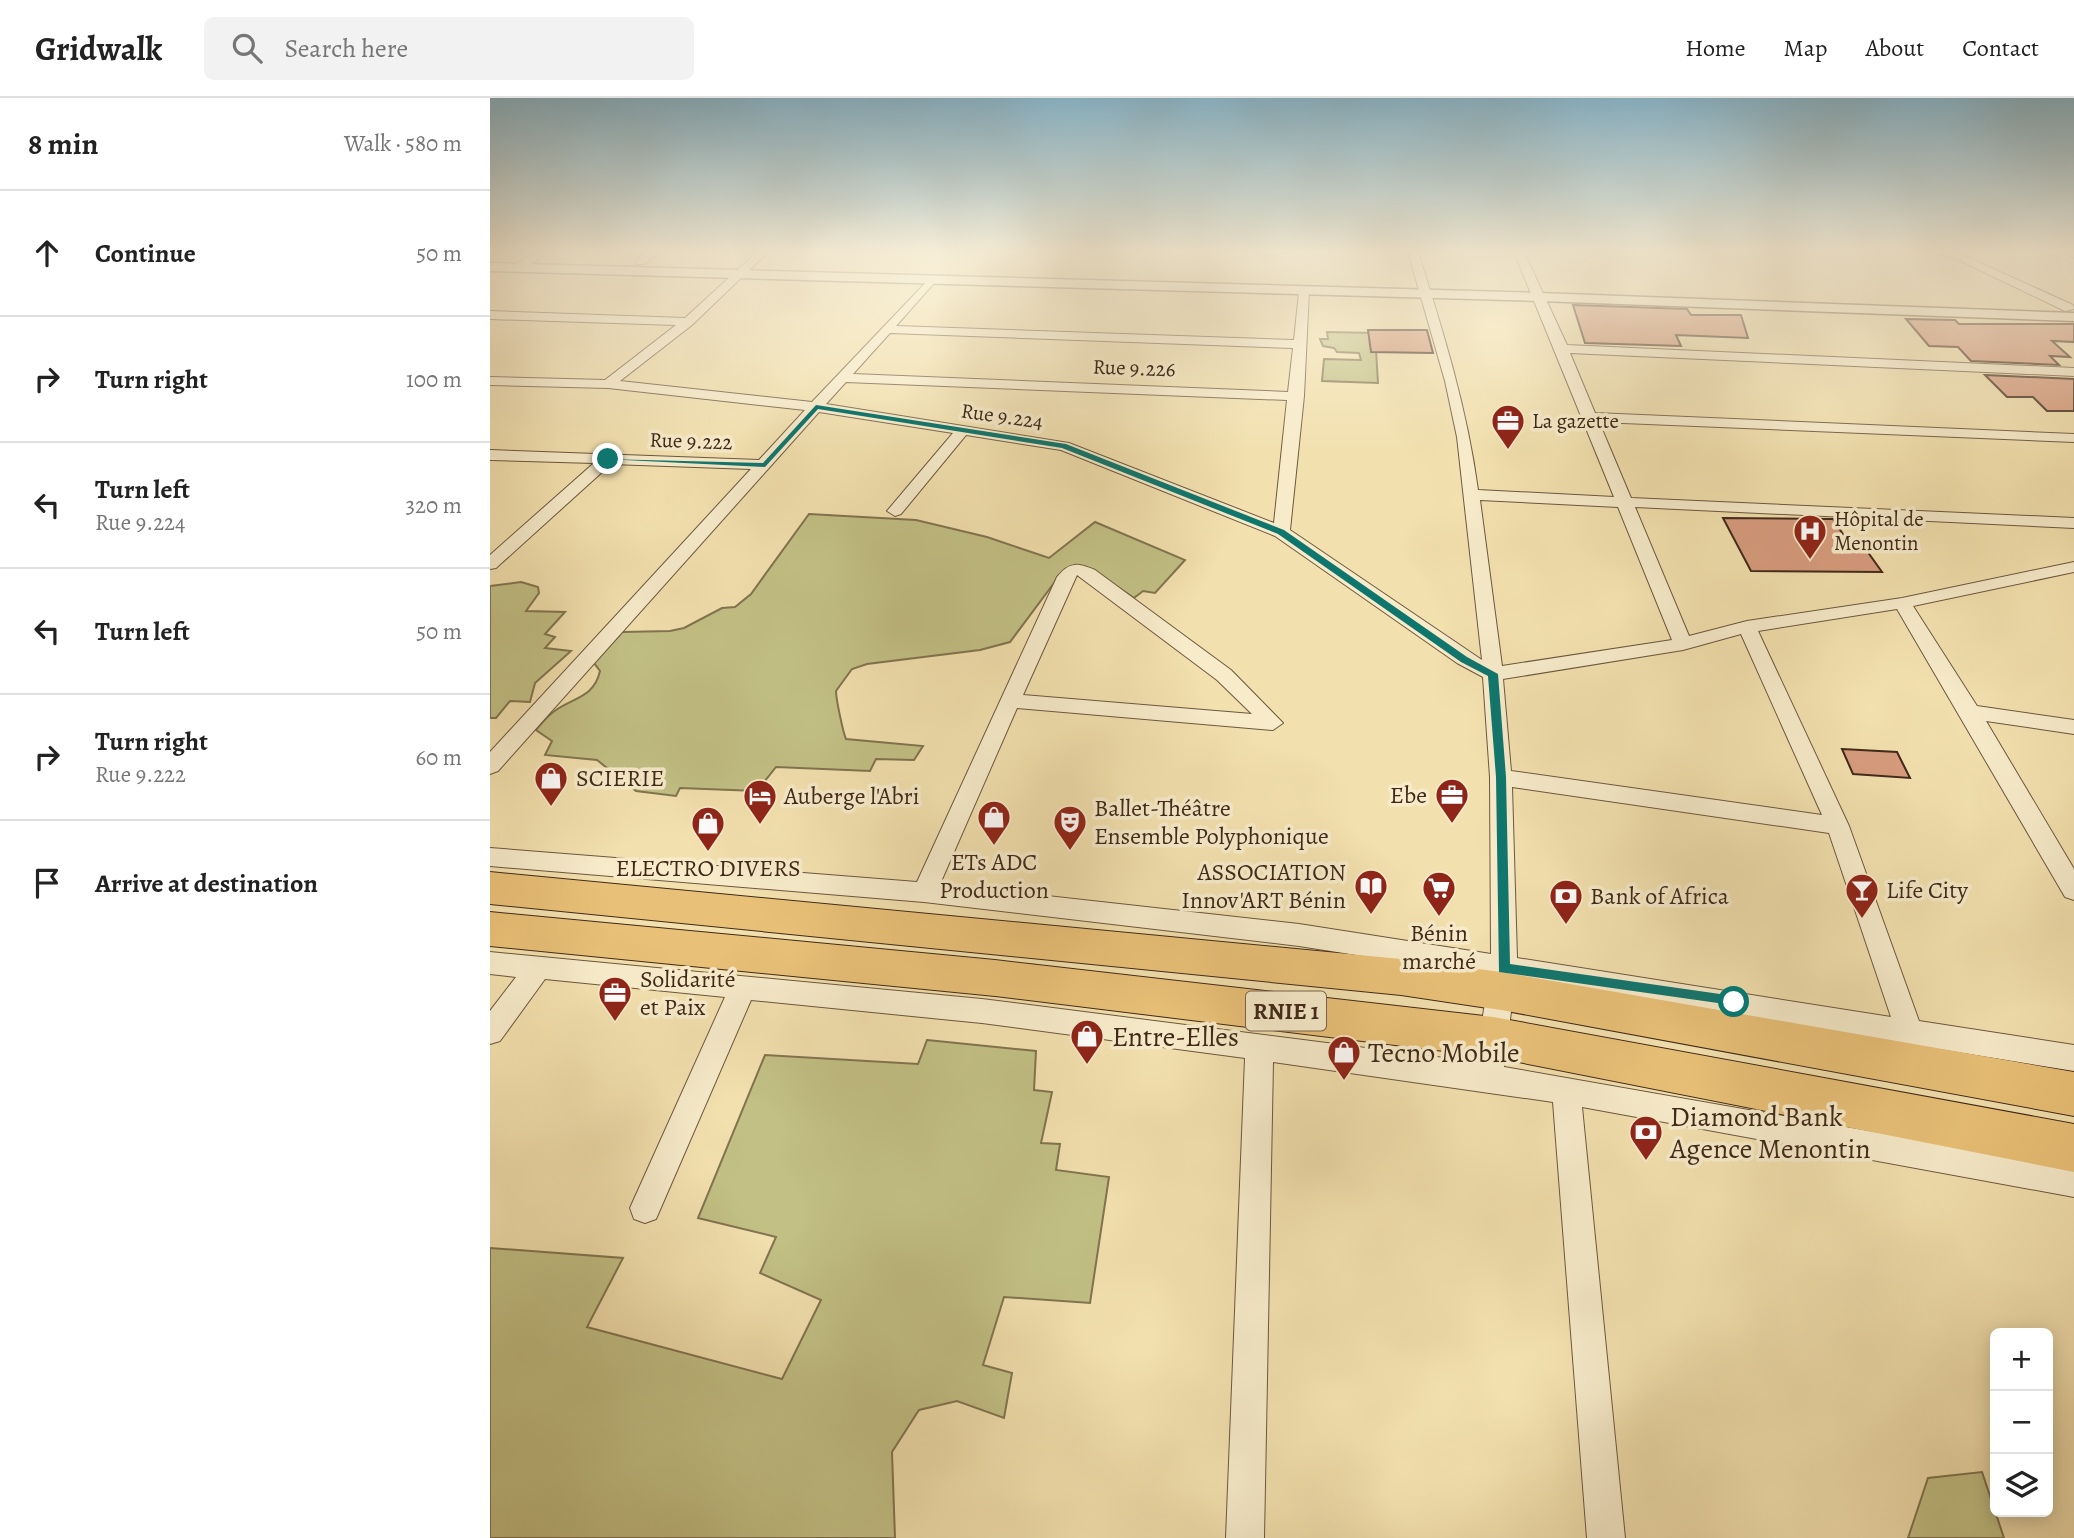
<!DOCTYPE html>
<html lang="en">
<head>
<meta charset="utf-8">
<style>
  :root { --surface:#fff; --page:#f2f2f2; --text:#222; --muted:#767676; --line:#e0e0e0 }
  body { margin:0; font-family:Alegreya,serif; background:var(--page); color:var(--text) }
  .controls { position:absolute; right:21px; bottom:21px; display:grid; overflow:hidden; border-radius:10px; box-shadow:0 4px 18px #0003 }
  .controls button { width:63px; height:63px; display:grid; place-items:center; padding:0; border:0; border-bottom:2px solid var(--line); background:var(--surface); color:var(--text); font:35px sans-serif }
  .stop { position:absolute; width:21px; height:21px; margin:-16px; border:5px solid #0f766e; border-radius:50%; background:#fff }
  .stop.end { background:#0f766e; border-color:#fff; box-shadow:0 2px 7px #0008 }
  .list { margin:0; padding:0; list-style:none }
  h2 { display:flex; justify-content:space-between; align-items:center; height:91px; margin:0; padding:0 28px; font-size:30px }
  h2 small { font-size:23px; font-weight:400; color:var(--muted) }
  .list li { display:grid; grid-template-columns:46px 1fr auto; gap:21px; align-items:center; box-sizing:border-box; height:126px; padding:0 28px; border-top:2px solid var(--line) }
  .list b { display:block; font-size:26px; white-space:nowrap }
  .list p { margin:0; font-size:23px; white-space:nowrap; color:var(--muted) }
  .list em { font-size:23px; font-style:normal; color:var(--muted) }
  .icon { flex:none; width:38px; height:38px; fill:none; stroke:currentColor; stroke-width:2; stroke-linecap:round; stroke-linejoin:round }
  .map { position:relative; flex:none; width:1584px; height:1440px; overflow:hidden }
  header { display:flex; align-items:center; gap:42px; box-sizing:border-box; height:98px; padding:0 35px; background:var(--surface); border-bottom:2px solid var(--line) }
  header strong { font-size:33px }
  nav { display:flex; gap:38px; margin-inline-start:auto; font-size:24px }
  .search { width:490px; height:63px; background:var(--page); display:flex; align-items:center; gap:18px; box-sizing:border-box; padding:0 24px; border-radius:10px; color:var(--muted); font-size:26px }
  main { display:flex }
  aside { flex:1; background:var(--surface) }
  .map>svg:first-child { display:block }
  .green { fill:#c2c085; stroke:#81744f; stroke-width:2 }
  .building { fill:#d79c7e; stroke:#402919; stroke-width:2 }
  .lines { fill:none; stroke-linecap:round; stroke-linejoin:round }
  .minor-casing { stroke:#6c573e; stroke-width:2 }
  .tertiary-casing { stroke:#6c573e; stroke-width:3 }
  .trunk-casing { stroke:#402919; stroke-width:2 }
  .minor { fill:#f7ebca; fill-rule:evenodd }
  .tertiary { fill:#f7ebca; fill-rule:evenodd }
  .trunk { fill:#e9c077; fill-rule:evenodd }
  .route { fill:#0f766e }
  .labels { text-anchor:middle; stroke-width:7; stroke-linejoin:round; paint-order:stroke }
  .far-street-label { font-size:21px; fill:#402919; stroke:#f7ebca }
  .far-poi-label { font-size:21px; fill:#402919; stroke:#f7ebca; text-anchor:start }
  .shield { fill:#f7ebca; stroke:#77634e; stroke-width:2 }
  .shield-label { font-size:23px; font-weight:bold; fill:#402919 }
  .poi-label { font-size:24px; fill:#402919; stroke:#f7ebca; text-anchor:start }
  .near-poi-label { font-size:28px; fill:#402919; stroke:#f7ebca; text-anchor:start }
</style>
</head>
<body>
<header>
<strong>Gridwalk</strong>
<div class="search"><svg class="icon" aria-label="search" viewBox="0 0 24 24"><circle cx="10" cy="10" r="6"/><path d="M15 15l6 6"/></svg>Search here</div>
<nav><a>Home</a><a>Map</a><a>About</a><a>Contact</a></nav>
</header>
<main>
<aside>
<h2>8 min<small>Walk · 580 m</small></h2>
<ul class="list">
<li><svg class="icon" aria-label="ahead" viewBox="0 0 24 24"><path d="M12 20V5M6 11l6-6 6 6"/></svg><div><b>Continue</b></div><em>50 m</em></li>
<li><svg class="icon" aria-label="right" viewBox="0 0 24 24"><path d="M7 20v-9h11M14 6l5 5-5 5"/></svg><div><b>Turn right</b></div><em>100 m</em></li>
<li><svg class="icon" aria-label="left" viewBox="0 0 24 24"><path d="M17 20v-9H6M10 6l-5 5 5 5"/></svg><div><b>Turn left</b><p>Rue 9.224</p></div><em>320 m</em></li>
<li><svg class="icon" aria-label="left" viewBox="0 0 24 24"><path d="M17 20v-9H6M10 6l-5 5 5 5"/></svg><div><b>Turn left</b></div><em>50 m</em></li>
<li><svg class="icon" aria-label="right" viewBox="0 0 24 24"><path d="M7 20v-9h11M14 6l5 5-5 5"/></svg><div><b>Turn right</b><p>Rue 9.222</p></div><em>60 m</em></li>
<li><svg class="icon" aria-label="arrive" viewBox="0 0 24 24"><path d="M6 21V4h12l-3 4 3 4H6"/></svg><div><b>Arrive at destination</b></div></li>
</ul>
</aside>
<div class="map">
<svg width="1584" height="1440" viewBox="0 0 1584 1440">
  <rect width="100%" height="100%" fill="#f2e0ae"/>
  <filter id="stains"><feTurbulence type="fractalNoise" baseFrequency=".00286" numOctaves="4"/><feColorMatrix values="0 0 0 0 .2 0 0 0 0 .09 0 0 0 0 .02 0 0 0 .5 -.17"/></filter>
  <radialGradient id="worn" r=".72"><stop offset=".6" stop-color="#630" stop-opacity="0"/><stop offset="1" stop-color="#630" stop-opacity=".3"/></radialGradient>
  <path class="green" d="M837 234 885 235 888 285 832 283 834 261 871 262 869 255 847 254 844 250 833 248 830 241H838Z
    M319 416 426 422 497 439 559 460 605 424 695 462 665 495 653 493 644 500 614 480 573 473 520 544 490 552 377 566 362 571 346 593C346 601 353 634 356 641L433 648 424 662 386 661 380 673 286 669 267 693 190 690 186 698 146 693 107 662 55 657 62 643 46 632C52 625 58 617 66 612 85 599 104 599 110 573L104 565 132 534 180 533 194 530 232 510 245 509 261 496Z
    M31 484 48 489 49 495 36 513 75 514 55 536 65 539 55 550 81 553 45 585 40 604 20 603 6 620H0V488Z
    M437 942 546 953 544 992 562 994 551 1045 570 1046 566 1072 619 1079 600 1205 514 1199 493 1267 522 1275 514 1320 467 1303 429 1312 402 1354 405 1440H0V1150L133 1160 97 1229 292 1281 331 1202 270 1175 286 1139 208 1120 275 957 428 966Z
    M1492 1374 1514 1440H1418L1438 1380Z"/>
  <path class="building" d="M1083 207 1197 211 1201 217H1251L1258 240 1186 237 1191 248 1095 245Z
    M1416 221 1465 222 1469 226H1584V244L1562 243 1580 259 1560 258 1569 267 1481 263 1468 249 1439 248Z
    M878 232H937L943 255 881 254Z
    M1495 277 1584 281V313H1557L1543 299H1517Z
    M1233 420 1343 421 1364 453H1377L1392 474 1261 473Z
    M1352 651 1407 654 1420 680 1363 676Z"/>
  <g class="lines">
    <defs>
      <path id="minor" d="M47 154H60L31 172H23V168Z
        M158 154H171L154 166H146V162Z
        M267 154H278L202 227 130 283 322 304 441 179 445 180V184L406 228 804 242 809 194 819 192 814 298 800 432 992 562 967 339 955 283 918 154H928C953 233 977 310 988 392L1124 399 1024 154H1034L1077 247 1584 270V278L1080 255 1105 315 1584 336V344L1109 324 1141 400 1584 420V430L1145 409 1199 538 1257 523 1412 500 1584 464V474L1423 508 1487 608 1584 622V636L1496 623 1584 771V802L1575 799 1407 511 1268 533 1359 728 1429 923 1584 947V973L1025 882 1014 969 1584 1069V1099L1092 1009 1135 1440H1097L1063 1004 783 964 774 1440H736L755 960 492 925 261 902 166 1121 155 1125 144 1121 140 1110 235 899 55 881 10 943 0 946V913L26 879 0 876V854L492 901 986 964 999 878 809 848 434 804 0 768V750L427 784 567 479C580 463 588 465 605 472L741 572 793 625 783 632 527 610 450 786 809 826 1001 856 1000 679 993 579 967 565 785 438 571 352 476 337 411 416 405 418 397 413 463 335 329 314 8 673 0 676V654L261 371 121 366 6 470 0 471V457L104 365 0 362V352L269 362 315 312 118 290 0 287V279L115 282 186 227 0 221V213L195 220ZM400 235 803 250 798 294 363 276ZM356 284 797 302 784 425 579 345 336 306ZM990 402 1128 409 1182 542 1012 568ZM587 477 727 582 762 616 533 597ZM1251 536 1332 717 1021 673 1013 581 1193 552ZM1022 689 1339 735 1401 919 1027 860Z
        M1452 154H1466L1583 207 1584 211 1575 213Z
        M1573 154H1584V160Z"/>
      <path id="tertiary" d="M0 165 1050 195 1584 215V223L1050 203 0 173Z"/>
      <path id="trunk" d="M0 774 911 861 1011 874 1584 974V1018L1011 912 911 897 0 806Z
        M0 814 505 862 1003 919 1584 1026V1074L1003 959 505 898 0 848Z"/>
    </defs>
    <use href="#minor" class="minor-casing"/>
    <use href="#tertiary" class="tertiary-casing"/>
    <use href="#trunk" class="trunk-casing"/>
    <use href="#minor" class="minor"/>
    <use href="#tertiary" class="tertiary"/>
    <use href="#trunk" class="trunk"/>
  </g>
  <linearGradient id="sky" x2="0" y2="1"><stop stop-color="#89b8ce"/><stop offset="0.43" stop-color="#f9f1db"/><stop offset="1" stop-color="#f9f1db" stop-opacity="0"/></linearGradient>
  <rect width="1584" height="356" fill="url(#sky)"/>
  <path class="route" d="M326 307 576 346 794 432 977 559 1008 576 1016 679 1020 866 1244 898 1249 900V908L1009 874 1006 679 998 578 971 564 788 436 572 350 328 311 275 369 114 361 273 365Z"/>
  <defs>
    <symbol id="office-pin" viewBox="-11 -11 22 30"><path d="M0 17L-7.5 6A9.5 9.5 0 1 1 7.5 6Z" fill="#8f2418" stroke="#f7ebca"/><path d="M-6-3h4V-5.5h4V-3h4V5H-6ZM-1-4.5V-3h2v-1.5ZM-6 0V1H6V0Z" fill="#fff"/></symbol>
    <symbol id="hospital-pin" viewBox="-11 -11 22 30"><path d="M0 17L-7.5 6A9.5 9.5 0 1 1 7.5 6Z" fill="#8f2418" stroke="#f7ebca"/><path d="M-5-5h3v3.5h4V-5h3V5h-3V1.5h-4V5h-3Z" fill="#fff"/></symbol>
    <symbol id="shop-pin" viewBox="-11 -11 22 30"><path d="M0 17L-7.5 6A9.5 9.5 0 1 1 7.5 6Z" fill="#8f2418" stroke="#f7ebca"/><path d="M-5-2.5h2.3a2.7 3.5 0 0 1 5.4 0H5L5.5 6h-11ZM-1.5-2.5h3a1.5 2.3 0 0 0-3 0Z" fill="#fff"/></symbol>
    <symbol id="hotel-pin" viewBox="-11 -11 22 30"><path d="M0 17L-7.5 6A9.5 9.5 0 1 1 7.5 6Z" fill="#8f2418" stroke="#f7ebca"/><path d="M-6-4.5h1.5V1H6V5H4.5V3h-9V5H-6ZM-4 0a1.8 1.8 0 1 1 3.6 0ZM.5 0V-2.5h3Q6-2.5 6 0Z" fill="#fff"/></symbol>
    <symbol id="theatre-pin" viewBox="-11 -11 22 30"><path d="M0 17L-7.5 6A9.5 9.5 0 1 1 7.5 6Z" fill="#8f2418" stroke="#f7ebca"/><path d="M-5-5.5Q0-4 5-5.5V0Q5 5 0 6Q-5 5-5 0ZM-3.3-2.5H-1v1.5H-3.3ZM1-2.5H3.3v1.5H1ZM-2.8 1Q0 5.5 2.8 1Z" fill="#fff"/></symbol>
    <symbol id="library-pin" viewBox="-11 -11 22 30"><path d="M0 17L-7.5 6A9.5 9.5 0 1 1 7.5 6Z" fill="#8f2418" stroke="#f7ebca"/><path d="M-6-4Q-3-5.5-.7-3.5V5Q-3 3-6 4ZM6-4Q3-5.5 .7-3.5V5Q3 3 6 4Z" fill="#fff"/></symbol>
    <symbol id="supermarket-pin" viewBox="-11 -11 22 30"><path d="M0 17L-7.5 6A9.5 9.5 0 1 1 7.5 6Z" fill="#8f2418" stroke="#f7ebca"/><path d="M-6-5.5h2.5l.6 2H6L4.5 2H-2.5L-4.4-4H-6ZM-1.5 3.2a1.3 1.3 0 1 0 .1 0ZM3 3.2a1.3 1.3 0 1 0 .1 0Z" fill="#fff"/></symbol>
    <symbol id="bar-pin" viewBox="-11 -11 22 30"><path d="M0 17L-7.5 6A9.5 9.5 0 1 1 7.5 6Z" fill="#8f2418" stroke="#f7ebca"/><path d="M-6-5H6L.8 .8V4.5H3.5V6h-7V4.5H-.8V.8Z" fill="#fff"/></symbol>
    <symbol id="bank-pin" viewBox="-11 -11 22 30"><path d="M0 17L-7.5 6A9.5 9.5 0 1 1 7.5 6Z" fill="#8f2418" stroke="#f7ebca"/><path d="M-6-4H6V4H-6ZM0-2.3a2.3 2.3 0 1 0 0 4.6a2.3 2.3 0 1 0 0-4.6Z" fill="#fff"/></symbol>
  </defs>
  <g fill-rule="evenodd">
    <use href="#office-pin" x="999" y="304" width="38" height="52"/>
    <use href="#hospital-pin" x="1301" y="414" width="38" height="52"/>
    <use href="#shop-pin" x="42" y="661" width="38" height="52"/>
    <use href="#office-pin" x="943" y="678" width="38" height="52"/>
    <use href="#hotel-pin" x="251" y="679" width="38" height="52"/>
    <use href="#shop-pin" x="485" y="700" width="38" height="52"/>
    <use href="#theatre-pin" x="561" y="705" width="38" height="52"/>
    <use href="#shop-pin" x="199" y="706" width="38" height="52"/>
    <use href="#library-pin" x="862" y="769" width="38" height="52"/>
    <use href="#supermarket-pin" x="930" y="771" width="38" height="52"/>
    <use href="#bar-pin" x="1353" y="773" width="38" height="52"/>
    <use href="#bank-pin" x="1057" y="779" width="38" height="52"/>
    <use href="#office-pin" x="106" y="876" width="38" height="52"/>
    <use href="#shop-pin" x="578" y="919" width="38" height="52"/>
    <use href="#shop-pin" x="835" y="935" width="38" height="52"/>
    <use href="#bank-pin" x="1137" y="1015" width="38" height="52"/>
  </g>
  <g class="labels">
    <g class="far-street-label">
      <text transform="translate(644 270) rotate(2)" y="7">Rue 9.226</text>
      <text transform="translate(512 318) rotate(8)" y="7">Rue 9.224</text>
      <text transform="translate(201 343) rotate(2)" y="7">Rue 9.222</text>
    </g>
    <g class="far-poi-label">
      <text x="1042" y="330">La gazette</text>
      <text x="1344" y="428">Hôpital de<tspan x="1344" dy="24">Menontin</tspan></text>
    </g>
    <rect class="shield" x="756" y="893.5" width="80" height="39" rx="5"/>
    <g class="shield-label">
      <text x="796" y="921">RNIE 1</text>
    </g>
    <g class="poi-label">
      <text x="86" y="688">SCIERIE</text>
      <text x="937" y="705" text-anchor="end">Ebe</text>
      <text x="294" y="706">Auberge l'Abri</text>
      <text x="604" y="718">Ballet-Théâtre<tspan x="604" dy="28">Ensemble Polyphonique</tspan></text>
      <text x="504" y="772" text-anchor="middle">ETs ADC<tspan x="504" dy="28">Production</tspan></text>
      <text x="218" y="778" text-anchor="middle">ELECTRO DIVERS</text>
      <text x="856" y="782" text-anchor="end">ASSOCIATION<tspan x="856" dy="28">Innov'ART Bénin</tspan></text>
      <text x="1396" y="800">Life City</text>
      <text x="1100" y="806">Bank of Africa</text>
      <text x="949" y="843" text-anchor="middle">Bénin<tspan x="949" dy="28">marché</tspan></text>
      <text x="150" y="889">Solidarité<tspan x="150" dy="28">et Paix</tspan></text>
    </g>
    <g class="near-poi-label">
      <text x="622" y="948">Entre-Elles</text>
      <text x="878" y="964">Tecno Mobile</text>
      <text x="1180" y="1028">Diamond Bank<tspan x="1180" dy="32">Agence Menontin</tspan></text>
    </g>
  </g>
  <rect width="100%" height="100%" filter="url(#stains)"/>
  <rect width="100%" height="100%" fill="url(#worn)"/>
</svg>
<div class="controls">
<button>+</button>
<button>−</button>
<button><svg class="icon" aria-label="layers" viewBox="0 0 24 24"><path d="M12 4l9 5-9 5-9-5zM3 14l9 5 9-5"/></svg></button>
</div>
<div class="stop" style="left:1244px;top:904px"></div>
<div class="stop end" style="left:118px;top:361px"></div>
</div>
</main>
</body>
</html>
